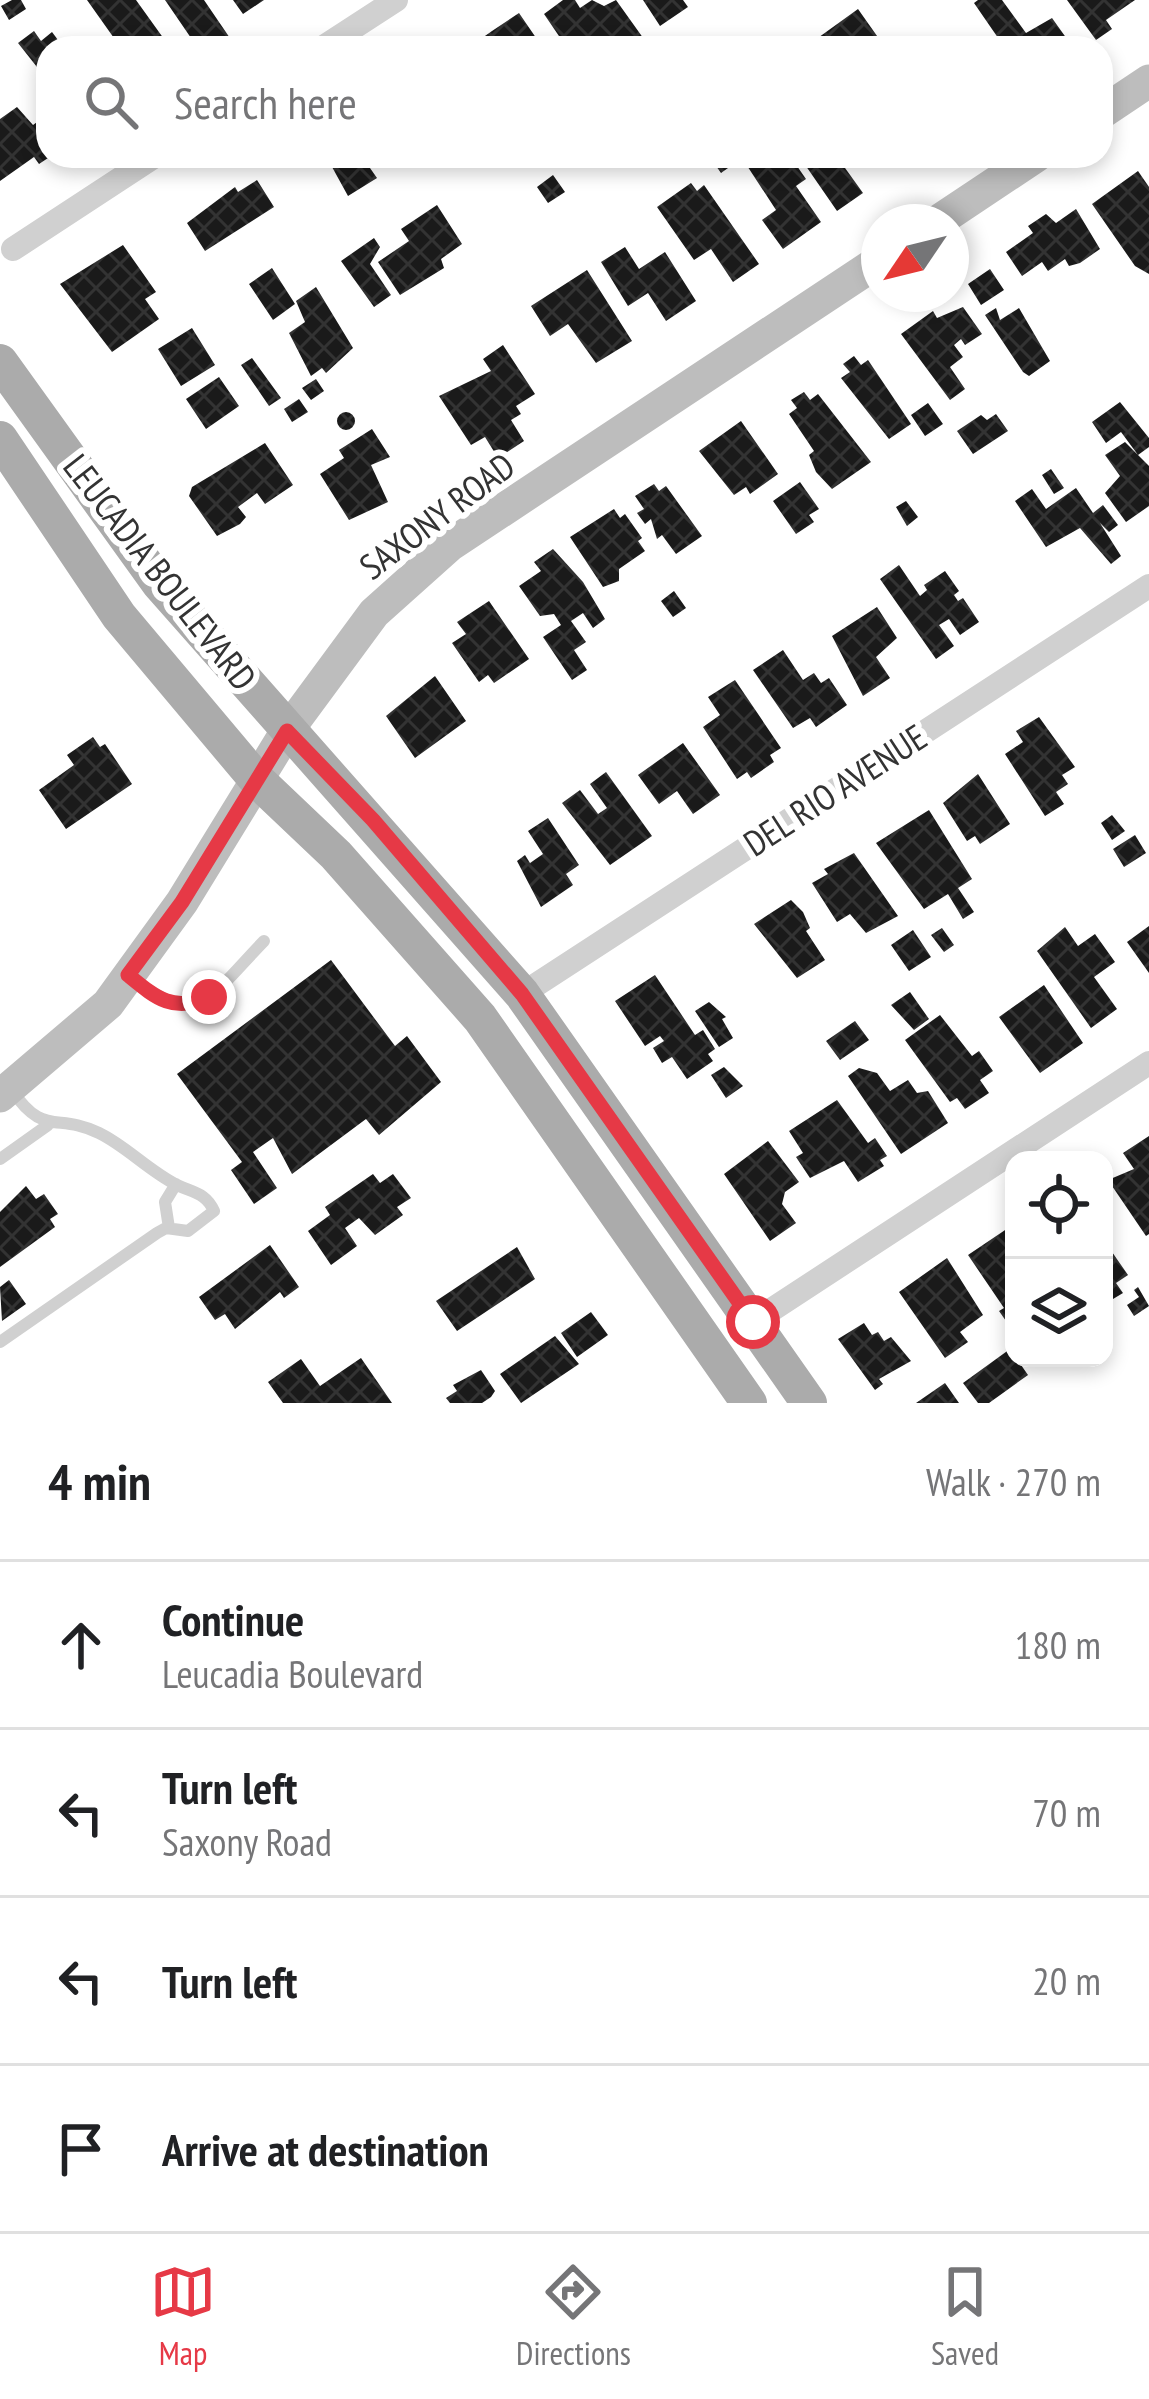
<!DOCTYPE html>
<html lang="en">
<head>
<meta charset="utf-8">
<style>
  :root { --surface:#fff; --page:#f2f2f2; --text:#202124; --muted:#757577; --line:#e0e0e0; --accent:#e63946 }
  body { margin:0; font-family:"PT Sans Narrow",sans-serif; background:var(--page); color:var(--text) }
  .controls { position:absolute; right:36px; bottom:36px; display:grid; overflow:hidden; border-radius:24px; box-shadow:0 6px 18px #0003 }
  .controls button { width:108px; height:108px; display:grid; place-items:center; padding:0; border:0; border-bottom:3px solid var(--line); background:var(--surface); color:var(--text); font:60px sans-serif }
  .compass { position:absolute; left:861px; top:204px; width:108px; height:108px; border-radius:50%; background:var(--surface); box-shadow:0 6px 18px #0003; rotate:235deg }
  .stop { position:absolute; width:36px; height:36px; margin:-27px; border:9px solid #e63946; border-radius:50%; background:#fff }
  .stop.end { background:#e63946; border-color:#fff; box-shadow:0 3px 12px #0008 }
  .list { margin:0; padding:0; list-style:none }
  h2 { display:flex; justify-content:space-between; align-items:center; height:156px; margin:0; padding:0 48px; font-size:51px }
  h2 small { font-size:39px; font-weight:400; color:var(--muted) }
  .list li { display:grid; grid-template-columns:78px 1fr auto; gap:36px; align-items:center; box-sizing:border-box; height:168px; padding:0 48px; border-top:3px solid var(--line) }
  .list b { display:block; font-size:45px; white-space:nowrap }
  .list p { margin:0; font-size:39px; white-space:nowrap; color:var(--muted) }
  .list em { font-size:39px; font-style:normal; color:var(--muted) }
  .icon { flex:none; width:66px; height:66px; fill:none; stroke:currentColor; stroke-width:2; stroke-linecap:round; stroke-linejoin:round }
  .map { position:relative; flex:none; width:1149px; height:1403px; overflow:hidden }
  .search { position:absolute; background:var(--surface); box-shadow:0 6px 18px #0003; left:36px; right:36px; top:36px; height:132px; display:flex; align-items:center; gap:30px; box-sizing:border-box; padding:0 42px; border-radius:36px; color:var(--muted); font-size:45px }
  .sheet { height:828px; background:var(--surface) }
  nav { display:flex; justify-content:space-around; align-items:center; box-sizing:border-box; height:168px; border-top:3px solid var(--line); background:var(--surface); font-size:33px; color:var(--muted) }
  nav a { display:grid; justify-items:center; gap:6px }
  nav .on { color:var(--accent) }
  .map>svg:first-child { display:block }
  .building { fill:url(#building-cross-hatch) }
  .lines { fill:none; stroke-linecap:round; stroke-linejoin:round }
  .lane { stroke:#d0d0d0; stroke-width:12 }
  .street { stroke:#d0d0d0; stroke-width:24 }
  .secondary { stroke:#bdbdbd; stroke-width:33 }
  .primary { stroke:#ababab; stroke-width:36 }
  .route { stroke:#e63946; stroke-width:15 }
  .labels { text-anchor:middle; stroke-width:12; stroke-linejoin:round; paint-order:stroke }
  .street-label { font-size:36px; fill:#333; stroke:#fff }
</style>
</head>
<body>
<div class="map">
<svg width="1149" height="1403" viewBox="0 0 1149 1403">
  <defs>
    <pattern id="building-cross-hatch" width="8" height="8" patternUnits="userSpaceOnUse" patternTransform="scale(3)"><rect width="8" height="8" fill="#1a1a1a"/><path d="M0 0l8 8M0 8l8-8" fill="none" stroke="#333"/></pattern>
  </defs>
  <rect width="100%" height="100%" fill="#fff"/>
  <path class="building" d="M12 0H21L26 9 9 20 1 6Z
    M87 0H136L169 46 121 48Z
    M165 0H204L234 44 188 48 184 43 191 38Z
    M233 0H264L243 14Z
    M563 0H575L580 8 592 0 604 6 616 0 646 42 637 48H577L569 37 563 42 544 14Z
    M643 0H683L688 7 660 26Z
    M978 0H1002L1026 33 1052 18 1072 46 1005 48 974 3Z
    M1067 0H1135L1106 20 1112 29 1096 40Z
    M858 9 882 43 821 48 815 40Z
    M519 13 543 48H468L492 31Z
    M34 31 41 41 52 32 64 48H48V81L18 43Z
    M17 107 33 125 48 114V158L39 164 34 157 0 181V119Z
    M326 156H388L370 168 377 178 348 196Z
    M709 156H790L806 179 796 186 821 222 783 249 762 220 776 210 742 158 721 173Z
    M799 156H847L840 161 863 193 837 211Z
    M1138 171 1149 187V274L1135 266 1092 204Z
    M553 175 565 192 548 203 537 187Z
    M257 180 274 207 205 251 187 223 235 187 238 192Z
    M691 183 697 191 704 185 759 264 733 282 711 249 694 260 657 207Z
    M437 205 462 244 441 259 444 268 400 295 378 262 409 241 401 229Z
    M1076 209 1100 249 1080 263 1069 266 1065 259 1048 271 1042 262 1022 276 1006 252 1033 233 1028 226 1046 214 1056 223Z
    M374 238 380 247 370 264 391 295 374 307 341 261Z
    M123 245 156 292 145 299 159 319 112 352 60 284Z
    M625 247 639 269 665 252 696 301 666 321 648 293 628 306 601 262Z
    M272 268 295 304 273 320 249 284Z
    M990 269 1004 290 981 305 968 284Z
    M587 270 632 341 596 363 568 324 550 336 531 306Z
    M316 287 353 348 326 373 322 368 311 376 289 333 305 322 296 301Z
    M963 307 982 334 965 345 961 339 954 345 963 357 950 367 965 389 950 400 901 334 933 311 937 318Z
    M996 308 1000 320 1019 308 1050 361 1029 376 1023 372 985 315Z
    M192 328 215 365 181 386 158 349Z
    M503 345 535 394 516 406 521 414 511 420 524 441 498 458 485 437 471 445 439 396 491 371 483 359Z
    M854 356 861 365 868 360 911 424 889 439 841 378 850 372 843 364Z
    M252 358 281 398 269 406 241 365Z
    M219 377 239 406 206 429 186 399Z
    M316 379 324 391 311 400 302 388Z
    M804 392 810 400 818 394 871 462 832 489 816 472 809 455 814 451 789 414 797 408 791 400Z
    M299 399 308 412 292 422 284 409Z
    M1120 402 1149 438V447L1138 455 1121 432 1106 443 1092 422Z
    M928 403 943 424 925 436 911 415Z
    M337 421a9 9 0 1 1 18 0a9 9 0 1 1-18 0Z
    M996 414 1008 431 973 454 957 431 981 415 987 420Z
    M741 421 778 474 750 494 746 487 734 495 699 451Z
    M372 429 390 457 371 465 388 502 349 520 320 474 344 458 339 450Z
    M1125 442 1149 466V506L1126 522 1105 493 1120 476 1105 455Z
    M265 443 293 485 265 504 257 493 238 507 246 517 240 524 217 536 189 496 192 487Z
    M1051 469 1064 488 1054 494 1042 475Z
    M800 482 819 509 809 515 814 522 796 534 773 501Z
    M654 484 659 491 666 486 702 536 676 554 662 535 657 539 651 519 645 524 637 513 644 509 635 496Z
    M1076 488 1093 513 1103 505 1118 525 1109 532 1100 523 1121 556 1111 564 1080 528 1046 547 1015 501 1032 489 1046 509Z
    M906 501 918 517 907 526 896 507Z
    M614 509 620 518 625 514 642 538 638 541 645 551 619 569V581L603 587 570 537Z
    M553 549 583 582 605 619 593 628 583 613 571 621 586 642 574 650 587 670 572 680 543 637 561 625 554 614 540 616 519 586 541 571 534 562Z
    M899 565 920 596 927 590 924 585 945 571 959 591 954 595 958 601 963 598 979 622 960 635 949 619 939 625 954 646 936 659 880 579Z
    M674 591 686 608 673 617 661 601Z
    M489 601 529 659 494 683 488 675 479 682 452 643 466 634 457 622Z
    M877 607 897 638 876 657 890 678 863 696 832 636Z
    M783 650 803 680 814 673 821 683 829 678 847 705 816 727 810 718 793 728 753 670Z
    M435 676 466 721 415 758 386 716Z
    M735 680 781 748 770 755 774 762 751 778 747 772 737 779 703 727 720 715 708 697Z
    M1039 717 1075 767 1062 775 1068 784 1056 792 1064 804 1045 816 1005 754 1023 742 1016 731Z
    M93 737 100 747 105 744 132 784 66 829 39 790 74 765 67 755Z
    M683 743 720 795 693 814 677 791 659 804 638 775Z
    M606 772 652 836 610 865 562 803 580 790 598 814 607 808 590 784Z
    M978 774 1010 824 980 844 975 836 967 841 943 803Z
    M929 810 972 879 958 888 974 912 963 919 948 894 924 909 876 843Z
    M1112 815 1125 831 1112 840 1101 823Z
    M548 818 579 865 566 874 573 885 541 907 517 861 525 855 530 863 543 854 528 831Z
    M1135 835 1146 853 1124 867 1113 849Z
    M854 853 898 916 866 933 850 914 837 922 812 883 828 874 824 869Z
    M791 900 803 912 810 928 806 931 825 960 797 978 754 924Z
    M1149 926V973L1127 942Z
    M1065 927 1078 946 1095 934 1115 962 1094 977 1117 1009 1091 1028 1037 951Z
    M942 928 954 945 944 952 931 935Z
    M913 930 931 957 909 971 891 945Z
    M331 960 395 1046 407 1036 441 1082 379 1135 366 1119 292 1174 273 1138 253 1152 277 1188 254 1204 231 1170 242 1162 177 1074Z
    M655 975 695 1035 703 1030 715 1049 708 1054 713 1061 687 1079 672 1057 662 1063 653 1048 664 1041 660 1036 645 1046 615 1001Z
    M1044 985 1083 1043 1040 1073 999 1017Z
    M910 992 929 1019 914 1030 891 1005Z
    M709 1002 726 1017 722 1019 733 1038 719 1047 695 1011Z
    M940 1015 972 1056 979 1051 993 1071 980 1080 989 1093 965 1109 957 1098 950 1102 905 1040Z
    M855 1021 869 1040 840 1060 826 1041Z
    M724 1067 743 1086 726 1098 711 1075Z
    M859 1068 877 1073 890 1091 908 1080 917 1093 928 1091 948 1123 901 1154 848 1076Z
    M837 1100 868 1143 875 1138 887 1156 880 1160 884 1166 858 1182 844 1161 810 1178 796 1157 803 1153 789 1131Z
    M1149 1136V1234L1146 1236 1108 1180 1134 1169 1123 1153Z
    M768 1141 799 1182 785 1192 782 1204 796 1223 770 1241 724 1174Z
    M373 1174 380 1183 393 1174 411 1198 397 1207 403 1215 375 1235 359 1218 345 1228 357 1246 331 1265 308 1231 330 1215 325 1207Z
    M26 1186 36 1199 44 1194 58 1214 50 1219 55 1227 0 1267V1212Z
    M1014 1224V1315L1006 1321 999 1311 1004 1308 968 1255Z
    M270 1245 299 1287 284 1298 280 1292 235 1329 225 1314 215 1320 199 1297Z
    M517 1247 535 1279 457 1331 436 1301Z
    M1112 1252 1128 1275 1116 1283 1123 1293 1108 1302 1104 1257Z
    M947 1258 983 1315 960 1332 968 1342 945 1358 899 1292Z
    M9 1280 26 1304 2 1321 0 1287Z
    M1138 1287 1149 1306 1134 1316 1127 1305 1139 1297 1134 1290Z
    M591 1312 608 1335 577 1357 561 1333Z
    M864 1323 872 1335 878 1332 884 1341 891 1337 911 1361 879 1379 883 1384 875 1390 838 1339Z
    M555 1336 579 1364 521 1403 500 1374Z
    M1010 1349 1028 1375 989 1403H978L963 1383Z
    M361 1358 392 1403H283L268 1382 301 1359 320 1386Z
    M481 1370 495 1391 491 1397 482 1403H450L446 1398 457 1391 453 1385Z
    M945 1383 959 1403H916Z"/>
  <g class="lines">
    <path class="lane" d="M129 976C198 1032 213 993 264 941
      M0 1159 48 1125
      M169 1228 165 1202 176 1184
      M0 1342 157 1233 166 1228 188 1231 214 1211C206 1193 194 1193 177 1185 149 1171 126 1146 99 1133 56 1112 44 1138 11 1089"/>
    <path class="street" d="M322 48 396 0
      M13 249 155 156
      M522 994 1149 586
      M753 1322 1149 1063"/>
    <path class="secondary" d="M1101 113 1149 81
      M937 222 1036 156
      M0 1096 108 1004 182 902 287 731 374 613 450 545 879 261"/>
    <path class="primary" d="M0 362 159 583 522 994 809 1403
      M0 439 119 616 256 779 336 855 480 1018 749 1403"/>
  </g>
  <g class="lines">
    <path class="route" d="M209 997C173 1013 156 998 128 975L182 902 287 731 373 820 522 994 753 1322"/>
  </g>
  <g class="labels">
    <g class="street-label">
      <text transform="translate(437 516) rotate(-37)" y="13">SAXONY ROAD</text>
      <text transform="translate(160 572) rotate(52)" y="13">LEUCADIA BOULEVARD</text>
      <text transform="translate(835 790) rotate(-33)" y="13">DEL RIO AVENUE</text>
    </g>
  </g>
</svg>
<div class="controls">
<button><svg class="icon" aria-label="locate" viewBox="0 0 24 24"><circle cx="12" cy="12" r="6"/><path d="M12 2v4M12 18v4M2 12h4M18 12h4"/></svg></button>
<button><svg class="icon" aria-label="layers" viewBox="0 0 24 24"><path d="M12 4l9 5-9 5-9-5zM3 14l9 5 9-5"/></svg></button>
</div>
<svg class="compass" viewBox="-18 -18 36 36"><path d="M0-13l5 13h-10z" fill="#e53935"/><path d="M0 13l5-13h-10z" fill="#757577"/></svg>
<div class="stop" style="left:753px;top:1322px"></div>
<div class="stop end" style="left:209px;top:997px"></div>
<div class="search"><svg class="icon" aria-label="search" viewBox="0 0 24 24"><circle cx="10" cy="10" r="6"/><path d="M15 15l6 6"/></svg>Search here</div>
</div>
<section class="sheet">
<h2>4 min<small>Walk · 270 m</small></h2>
<ul class="list">
<li><svg class="icon" aria-label="ahead" viewBox="0 0 24 24"><path d="M12 20V5M6 11l6-6 6 6"/></svg><div><b>Continue</b><p>Leucadia Boulevard</p></div><em>180 m</em></li>
<li><svg class="icon" aria-label="left" viewBox="0 0 24 24"><path d="M17 20v-9H6M10 6l-5 5 5 5"/></svg><div><b>Turn left</b><p>Saxony Road</p></div><em>70 m</em></li>
<li><svg class="icon" aria-label="left" viewBox="0 0 24 24"><path d="M17 20v-9H6M10 6l-5 5 5 5"/></svg><div><b>Turn left</b></div><em>20 m</em></li>
<li><svg class="icon" aria-label="arrive" viewBox="0 0 24 24"><path d="M6 21V4h12l-3 4 3 4H6"/></svg><div><b>Arrive at destination</b></div></li>
</ul>
</section>
<nav>
<a class="on"><svg class="icon" aria-label="map" viewBox="0 0 24 24"><path d="M3 6l6-2 6 2 6-2v14l-6 2-6-2-6 2zM9 4v14M15 6v14"/></svg>Map</a>
<a><svg class="icon" aria-label="directions" viewBox="0 0 24 24"><path d="M12 3l9 9-9 9-9-9zM9 14v-3h6M13 9l2 2-2 2"/></svg>Directions</a>
<a><svg class="icon" aria-label="saved" viewBox="0 0 24 24"><path d="M7 4h10v16l-5-4-5 4z"/></svg>Saved</a>
</nav>
</body>
</html>
